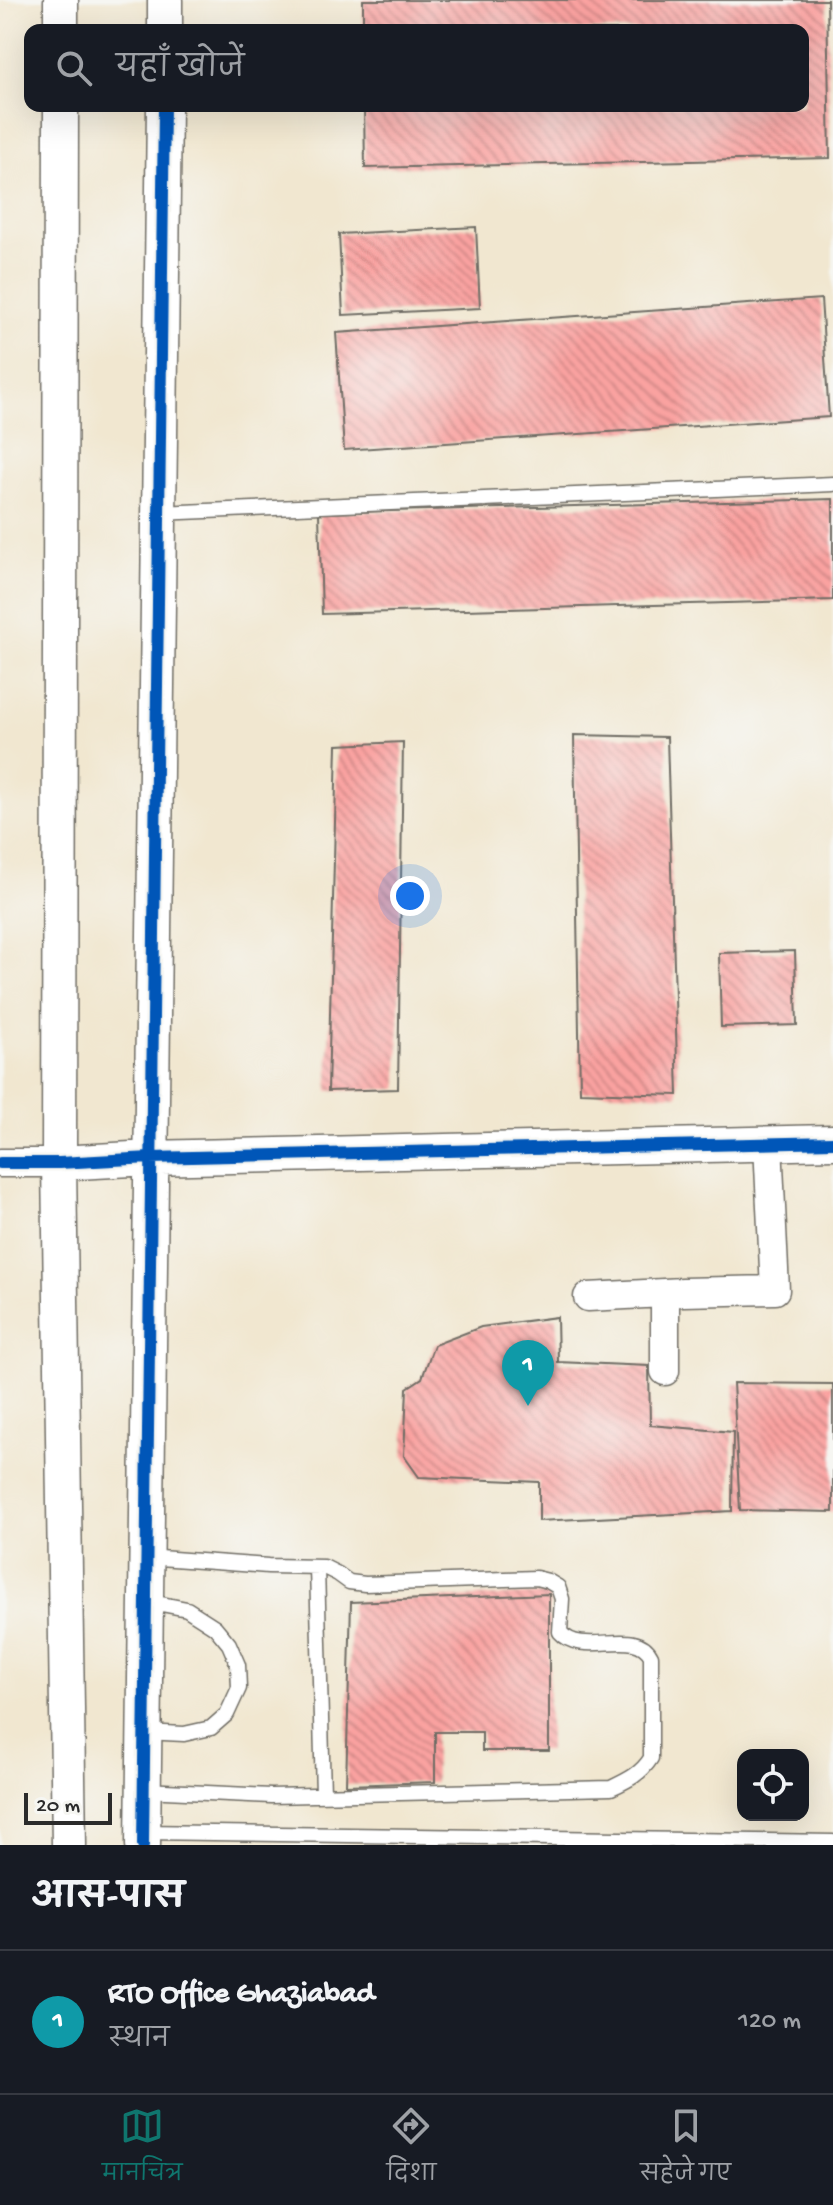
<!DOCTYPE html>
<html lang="hi">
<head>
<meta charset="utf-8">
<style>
  :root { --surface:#171b24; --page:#242831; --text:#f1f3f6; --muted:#9ea1a6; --line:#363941; --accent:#0f766e }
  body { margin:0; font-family:"Gochi Hand","Playpen Sans Deva",sans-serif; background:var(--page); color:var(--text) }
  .controls { position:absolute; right:24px; bottom:24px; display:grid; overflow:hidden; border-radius:16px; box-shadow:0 8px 32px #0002 }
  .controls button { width:72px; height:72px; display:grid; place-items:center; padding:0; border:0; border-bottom:2px solid var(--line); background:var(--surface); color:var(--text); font:40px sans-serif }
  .scale { position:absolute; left:24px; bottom:20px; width:88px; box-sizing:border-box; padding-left:8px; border:4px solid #2b2b2b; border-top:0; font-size:22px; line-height:28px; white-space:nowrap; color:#2b2b2b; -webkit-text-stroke:6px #f6f6f2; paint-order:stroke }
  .you { position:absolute; left:410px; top:896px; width:28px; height:28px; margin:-20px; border:6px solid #fff; border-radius:50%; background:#1a73e8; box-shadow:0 0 0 12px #1a73e833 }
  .badge { display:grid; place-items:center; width:52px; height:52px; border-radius:50%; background:var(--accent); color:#fff; font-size:26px; font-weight:700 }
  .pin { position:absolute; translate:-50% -66px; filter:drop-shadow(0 2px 4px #0008) }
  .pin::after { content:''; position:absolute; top:42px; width:28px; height:24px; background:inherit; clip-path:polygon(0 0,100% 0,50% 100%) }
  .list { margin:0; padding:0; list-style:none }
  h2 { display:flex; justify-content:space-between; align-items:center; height:104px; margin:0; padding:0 32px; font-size:34px }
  h2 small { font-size:26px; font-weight:400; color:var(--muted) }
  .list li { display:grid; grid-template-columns:52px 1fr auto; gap:24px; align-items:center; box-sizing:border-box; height:144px; padding:0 32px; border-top:2px solid var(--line) }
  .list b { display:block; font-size:30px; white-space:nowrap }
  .list p { margin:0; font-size:26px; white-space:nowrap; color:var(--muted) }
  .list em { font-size:26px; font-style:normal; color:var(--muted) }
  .icon { flex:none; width:44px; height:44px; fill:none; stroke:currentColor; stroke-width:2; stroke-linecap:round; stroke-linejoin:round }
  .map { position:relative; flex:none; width:833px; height:1845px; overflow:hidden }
  .search { position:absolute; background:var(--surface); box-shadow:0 8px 32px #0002; left:24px; right:24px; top:24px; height:88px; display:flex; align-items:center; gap:20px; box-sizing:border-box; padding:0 28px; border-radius:16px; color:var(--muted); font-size:30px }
  .sheet { height:248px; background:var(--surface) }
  nav { display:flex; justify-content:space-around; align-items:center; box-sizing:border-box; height:112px; border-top:2px solid var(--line); background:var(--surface); font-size:22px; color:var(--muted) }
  nav a { display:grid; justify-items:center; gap:4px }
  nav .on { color:var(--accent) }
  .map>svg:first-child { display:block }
  .building { fill:url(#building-back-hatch) }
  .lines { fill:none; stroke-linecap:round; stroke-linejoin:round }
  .service-casing { stroke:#706d65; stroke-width:17 }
  .minor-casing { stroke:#706d65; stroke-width:31 }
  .tertiary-casing { stroke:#706d65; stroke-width:37 }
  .service { stroke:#fff; stroke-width:14 }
  .minor { stroke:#fff; stroke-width:28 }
  .tertiary { stroke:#fff; stroke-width:34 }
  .cycleway-casing { stroke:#f6f6f2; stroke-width:17 }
  .cycleway { stroke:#0057b8; stroke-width:12 }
</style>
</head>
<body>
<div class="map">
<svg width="833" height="1845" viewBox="0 0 833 1845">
  <defs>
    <pattern id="building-back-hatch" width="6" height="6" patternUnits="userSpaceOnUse" patternTransform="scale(2)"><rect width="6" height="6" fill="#faa2a0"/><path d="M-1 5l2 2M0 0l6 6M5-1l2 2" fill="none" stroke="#cb8483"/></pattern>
  </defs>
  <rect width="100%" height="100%" fill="#f6f6f2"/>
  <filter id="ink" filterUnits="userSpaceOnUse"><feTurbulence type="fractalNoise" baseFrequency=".0125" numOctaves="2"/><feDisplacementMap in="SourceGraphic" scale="16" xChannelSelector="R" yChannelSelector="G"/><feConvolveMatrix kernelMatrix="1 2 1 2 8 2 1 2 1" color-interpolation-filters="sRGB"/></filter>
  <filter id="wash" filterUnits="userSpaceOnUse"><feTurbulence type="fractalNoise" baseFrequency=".006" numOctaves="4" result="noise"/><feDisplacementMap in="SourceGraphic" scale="32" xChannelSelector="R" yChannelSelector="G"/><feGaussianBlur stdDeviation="1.8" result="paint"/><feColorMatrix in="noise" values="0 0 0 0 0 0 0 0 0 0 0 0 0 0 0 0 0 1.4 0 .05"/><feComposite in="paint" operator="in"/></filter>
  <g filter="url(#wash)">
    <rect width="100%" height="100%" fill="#f1e7d0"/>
    <g id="blocks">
      <path class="building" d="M363 0H827L830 158 365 168 364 106H803V30H363Z
        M476 227 480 308 343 315 339 234Z
        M821 299 829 417 344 450 336 333Z
        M833 499V600L322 614 319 513Z
        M574 735 667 737 678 1095 580 1092Z
        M403 742 398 1089 328 1091 337 745Z
        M795 951 797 1025 721 1027 719 953Z
        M557 1317 558 1362 649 1366 650 1425 733 1432 732 1511 539 1521V1482L419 1477 404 1456 407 1388 422 1378 434 1345 481 1327Z
        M733 1383 833 1384V1512L740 1510Z
        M549 1594V1751H482V1732H435V1782L346 1785 351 1602Z"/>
    </g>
  </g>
  <g filter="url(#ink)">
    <use href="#blocks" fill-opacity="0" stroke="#706d65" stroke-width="2"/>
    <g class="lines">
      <defs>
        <path id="service" d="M159 513 833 484
          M317 1567 323 1794
          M144 1732 184 1734 211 1728 227 1714 239 1688 238 1665 229 1644 215 1627 187 1609 146 1601
          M144 1790 271 1796 611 1788C628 1780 641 1774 651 1758V1656C636 1625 583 1659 560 1632L562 1599 558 1587 548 1581 536 1578 365 1584 349 1582 338 1574 324 1567 268 1566 146 1557
          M143 1832 833 1842"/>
        <path id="minor" d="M0 1163H59
          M665 1293V1371
          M588 1297 683 1292 775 1290 768 1144"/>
        <path id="tertiary" d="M61 30V0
          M165 30V0
          M61 106 59 1163 69 1845
          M59 1163 150 1158 833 1142
          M143 1845 164 106"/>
      </defs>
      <use href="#service" class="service-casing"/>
      <use href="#minor" class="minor-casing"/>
      <use href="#tertiary" class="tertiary-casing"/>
      <use href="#service" class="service"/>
      <use href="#minor" class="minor"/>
      <use href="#tertiary" class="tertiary"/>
      <defs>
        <path id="cycleway" d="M0 1163H59L150 1158 833 1142
          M143 1845 164 106"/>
      </defs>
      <use href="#cycleway" class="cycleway-casing"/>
      <use href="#cycleway" class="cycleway"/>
    </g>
  </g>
</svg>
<div class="controls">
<button><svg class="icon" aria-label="locate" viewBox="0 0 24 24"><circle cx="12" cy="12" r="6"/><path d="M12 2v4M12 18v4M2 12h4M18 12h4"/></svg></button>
</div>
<div class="scale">20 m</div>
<div class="you"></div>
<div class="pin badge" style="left:528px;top:1406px;background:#0f9aa8">1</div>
<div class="search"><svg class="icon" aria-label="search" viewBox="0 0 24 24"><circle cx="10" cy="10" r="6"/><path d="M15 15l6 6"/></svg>यहाँ खोजें</div>
</div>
<section class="sheet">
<h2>आस-पास<small></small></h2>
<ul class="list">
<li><span class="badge" style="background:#0f9aa8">1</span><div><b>RTO Office Ghaziabad</b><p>स्थान</p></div><em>120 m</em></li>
</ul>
</section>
<nav>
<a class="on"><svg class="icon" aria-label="map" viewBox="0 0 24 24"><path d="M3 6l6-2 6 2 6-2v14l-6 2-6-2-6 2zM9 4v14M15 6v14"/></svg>मानचित्र</a>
<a><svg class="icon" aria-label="directions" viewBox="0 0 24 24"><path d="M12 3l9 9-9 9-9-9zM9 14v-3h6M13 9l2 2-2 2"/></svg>दिशा</a>
<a><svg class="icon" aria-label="saved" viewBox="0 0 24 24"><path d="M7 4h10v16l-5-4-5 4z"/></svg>सहेजे गए</a>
</nav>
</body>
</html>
